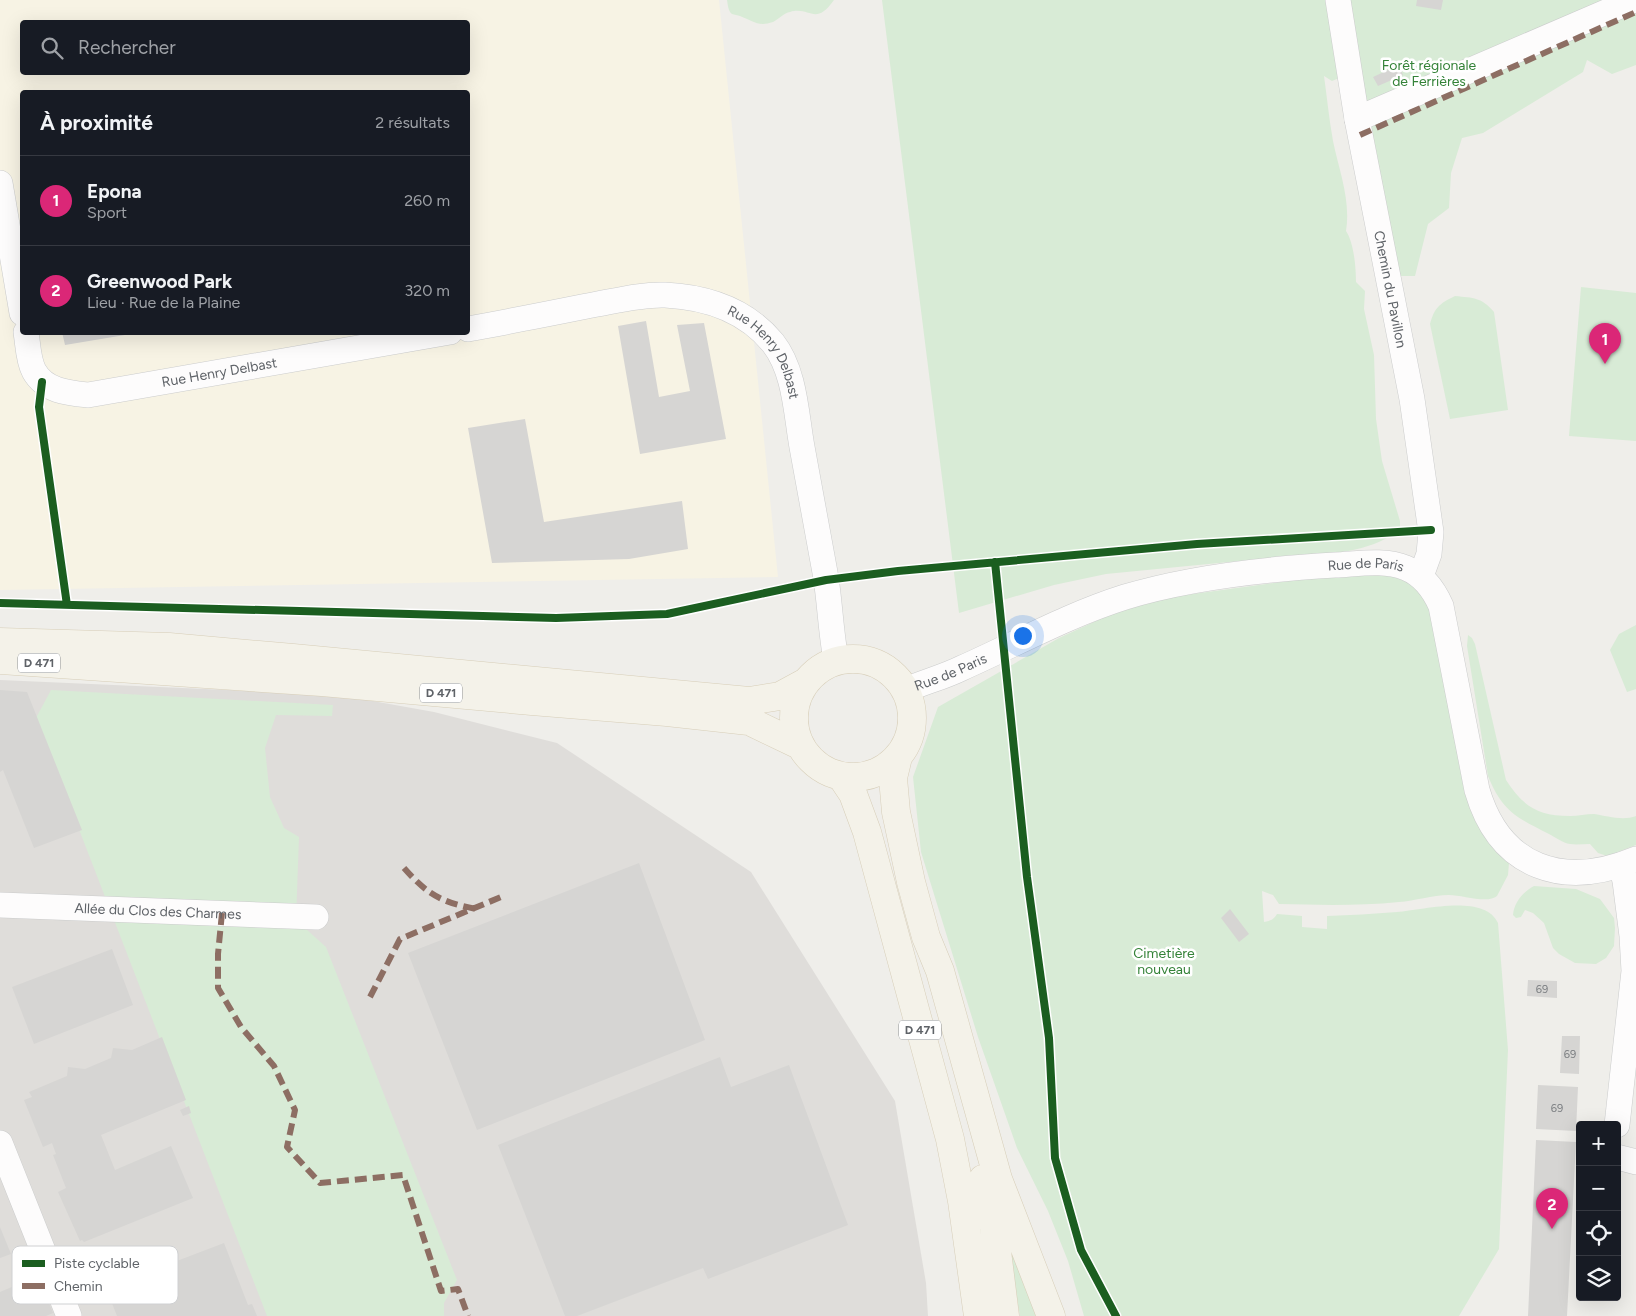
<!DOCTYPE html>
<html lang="fr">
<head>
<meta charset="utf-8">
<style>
  :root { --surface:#171b24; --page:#20242c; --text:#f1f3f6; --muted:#9ea1a6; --line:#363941; --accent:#db2777 }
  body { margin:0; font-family:Figtree,sans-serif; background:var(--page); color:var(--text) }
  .controls { position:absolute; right:15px; bottom:15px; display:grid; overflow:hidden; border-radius:5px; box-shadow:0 5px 20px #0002 }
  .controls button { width:45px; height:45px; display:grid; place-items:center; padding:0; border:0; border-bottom:1px solid var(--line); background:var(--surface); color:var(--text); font:25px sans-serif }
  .you { position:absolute; left:1022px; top:635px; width:18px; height:18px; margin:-12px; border:4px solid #fff; border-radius:50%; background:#1a73e8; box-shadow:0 0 0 8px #1a73e833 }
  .badge { display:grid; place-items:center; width:32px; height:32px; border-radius:50%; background:var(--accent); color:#fff; font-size:16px; font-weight:700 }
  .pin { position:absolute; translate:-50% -41px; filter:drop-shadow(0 1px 2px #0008) }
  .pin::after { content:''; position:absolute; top:26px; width:18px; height:15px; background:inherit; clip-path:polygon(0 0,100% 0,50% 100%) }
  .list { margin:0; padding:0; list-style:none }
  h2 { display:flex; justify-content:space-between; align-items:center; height:65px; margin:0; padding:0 20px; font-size:21px }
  h2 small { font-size:16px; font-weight:400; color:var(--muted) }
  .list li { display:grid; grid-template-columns:32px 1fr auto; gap:15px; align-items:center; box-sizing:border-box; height:90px; padding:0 20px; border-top:1px solid var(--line) }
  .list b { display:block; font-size:19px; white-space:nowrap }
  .list p { margin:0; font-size:16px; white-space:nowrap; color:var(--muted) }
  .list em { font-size:16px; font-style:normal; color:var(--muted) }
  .icon { flex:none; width:28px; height:28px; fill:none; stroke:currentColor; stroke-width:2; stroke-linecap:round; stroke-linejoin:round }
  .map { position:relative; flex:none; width:1636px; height:1316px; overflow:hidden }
  .search { position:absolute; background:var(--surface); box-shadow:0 5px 20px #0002; left:20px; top:20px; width:450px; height:55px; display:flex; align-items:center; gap:12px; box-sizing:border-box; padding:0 18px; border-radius:5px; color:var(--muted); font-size:19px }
  .panel { position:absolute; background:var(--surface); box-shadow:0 5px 20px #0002; left:20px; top:90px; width:450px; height:245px; border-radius:5px }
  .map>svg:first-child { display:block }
  .commercial { fill:#f7f3e4; fill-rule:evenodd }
  .industrial { fill:#dfddda }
  .green { fill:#d8ebd6 }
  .building { fill:#d6d5d3 }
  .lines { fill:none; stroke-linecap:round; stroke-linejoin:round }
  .minor-casing { stroke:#cbcccc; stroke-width:26 }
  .major-casing { stroke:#d7ceb8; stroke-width:29 }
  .minor { stroke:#fdfcfc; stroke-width:25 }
  .major { stroke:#f4f2e9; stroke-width:28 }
  .quiet { stroke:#8d6e63; stroke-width:6; stroke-dasharray:12 6; stroke-linecap:butt }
  .cycleway-casing { stroke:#fff; stroke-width:11 }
  .cycleway { stroke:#1b5e20; stroke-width:8 }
  .labels { text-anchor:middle; stroke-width:5; stroke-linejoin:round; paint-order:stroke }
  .number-label { font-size:11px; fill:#7e8184 }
  .shield { fill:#fff; stroke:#8f9295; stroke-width:1 }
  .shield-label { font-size:12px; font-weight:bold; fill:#5f6368 }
  .park-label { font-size:14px; fill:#348238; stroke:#fff }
  .street-label { font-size:14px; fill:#5f6368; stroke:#fff }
  .key { fill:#fff; stroke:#cfd0d2; stroke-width:1 }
  .key-label { font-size:14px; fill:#5f6368 }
</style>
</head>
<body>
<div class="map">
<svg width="1636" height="1316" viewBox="0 0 1636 1316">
  <rect width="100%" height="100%" fill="#efeeea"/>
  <path class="commercial" d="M0 0H719L778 577 0 590ZM22 22H468V72H22ZM22 92H468V332H22Z"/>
  <path class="industrial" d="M0 680 339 695 434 712 557 743 751 872 895 1101 926 1283 928 1316H0Z"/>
  <path class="green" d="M727 0H834C815 27 810 6 790 12 784 13 779 19 773 22 758 27 753 21 740 16 738 15 734 15 732 14 728 11 728 5 727 0Z
    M882 0H1636V65L1612 74 1587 60 1583 72 1483 133 1462 138 1451 173 1449 208 1428 224 1415 276H1401L1384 267 1344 76 1332 81 1324 76C1327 97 1329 119 1333 141 1339 170 1351 201 1346 231 1354 243 1356 268 1356 282L1365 291 1364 309 1374 355 1376 419 1382 461 1400 521V529C1378 549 1334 555 1305 555 1292 556 1282 555 1270 558L1106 574 1054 585 959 613Z
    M1581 287 1636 293V441L1569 436Z
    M1455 296C1474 298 1481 297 1494 312L1508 410 1450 419 1430 324C1435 307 1439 304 1455 296Z
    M1348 573H1385L1411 583 1428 601 1509 863 1508 875 1497 896C1488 904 1462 895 1449 895 1432 895 1415 901 1399 902 1359 906 1319 905 1279 904L1273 895 1262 891 1264 922C1271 921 1274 919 1277 914L1302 916V927L1327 929V916C1350 915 1373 914 1397 912 1422 910 1485 893 1498 923L1508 1050 1499 1249 1459 1316H1084L1068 1261 1048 1211 1017 1148 978 1037 921 852 913 777 938 707 1059 638 1109 615 1163 598Z
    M1636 625V689L1627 692 1610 650 1619 634Z
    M1468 635 1472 638 1475 644 1506 780C1523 806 1537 816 1570 816 1578 816 1586 814 1594 814 1607 816 1623 821 1636 816V845L1607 856 1598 853 1590 844C1583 844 1576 845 1570 844 1563 843 1555 837 1549 834 1517 818 1502 811 1488 776L1467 646Z
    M51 690 333 705 332 716 276 715 265 748 270 797 284 828 299 837 296 920 326 947 457 1280 444 1303V1316H267L36 718Z
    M1534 886 1576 889 1600 899 1614 918 1615 928 1614 946 1606 958 1596 964 1575 963 1559 954 1553 948 1544 923 1533 913 1525 910 1521 917 1516 918 1513 915C1514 902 1523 892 1534 886Z
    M1001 1214 1045 1316H1020Z"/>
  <path class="building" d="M1417 0H1443L1441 10 1416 6Z
    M1399 65 1403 75 1378 86 1373 77Z
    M646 321 659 397 690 391 677 325 704 323 726 439 640 454 618 326Z
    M62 332H131V334L65 345Z
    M525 419 544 522 682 501 688 549 629 559 492 563 468 428Z
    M0 690 27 692 82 830 34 848 3 770 0 772Z
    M639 863 705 1040 477 1130 408 953Z
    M1230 909 1249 934 1239 942 1221 918Z
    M112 949 133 1005 34 1044 12 987Z
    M1528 980 1557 981V998L1527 996Z
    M1562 1036H1580L1579 1074 1560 1073Z
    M162 1037 186 1100 101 1135 115 1170 171 1146 193 1198 84 1242 82 1240 80 1241 58 1192 66 1188 53 1155 56 1154 52 1143 43 1147 24 1100 32 1097 29 1092 67 1076 68 1067 85 1069 111 1058 113 1048 132 1050Z
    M720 1057 731 1087 789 1065 848 1225 708 1279 703 1268 577 1316H565L498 1145Z
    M1538 1085 1578 1087 1576 1131 1536 1129Z
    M189 1106 191 1113 183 1116 180 1110Z
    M1536 1140 1576 1142 1567 1316H1528Z
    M0 1227 11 1254 0 1258Z
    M224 1243 248 1305 252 1304 257 1316H117L106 1288Z
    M38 1276 53 1313 46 1316H0V1292Z"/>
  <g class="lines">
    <defs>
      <g id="minor">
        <path id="s1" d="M1338 0 1357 119 1412 399 1431 532 1429 554 1421 576"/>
        <path d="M1357 119 1634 0"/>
        <path d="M0 183 22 313"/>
        <path id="s2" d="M468 329C507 322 547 314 587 306 612 302 639 294 665 295 706 297 746 310 773 343 795 371 796 413 802 447 810 491 818 534 826 578 830 605 831 633 836 660"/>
        <path id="s3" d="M26 332C28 344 28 360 34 371 45 391 68 393 88 395L450 332"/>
        <path id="s4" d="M906 690C924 682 944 677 962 668 1016 644 1068 615 1125 597 1191 577 1266 569 1335 565 1358 564 1384 559 1406 568 1423 575 1434 590 1441 606L1477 790C1500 869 1564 889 1636 859"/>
        <path id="s5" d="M0 905 316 917"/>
        <path d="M1617 1125 1634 971 1632 936 1625 881 1621 865"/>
        <path d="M0 1143 69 1316"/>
        <path d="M1617 1157 1636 1162"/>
      </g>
      <path id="major" d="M0 642 169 647 293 658 749 701 780 696 804 683
        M794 718a59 59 0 1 1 118 0a59 59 0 1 1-118 0Z
        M0 660 322 682 532 701 667 712 749 721 799 745
        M898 757 893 778 896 812 911 882 926 937 940 971 998 1179 1051 1316
        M841 776 853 794 867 832 950 1139 962 1201 978 1316
        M983 1179 994 1227 1005 1316"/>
    </defs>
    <use href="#minor" class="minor-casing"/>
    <use href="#major" class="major-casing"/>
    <use href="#minor" class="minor"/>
    <use href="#major" class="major"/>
    <path class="quiet" d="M1360 135 1636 12
      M404 868C428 895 441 902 476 909
      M222 913 218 954V988L241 1027 274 1066 295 1110 287 1147 320 1183 403 1175 441 1291 458 1289 468 1316
      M370 997 400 939 501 897"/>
    <defs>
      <path id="cycleway" d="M42 382 39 407 67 605
        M995 562 1027 877 1049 1038 1055 1158 1081 1250 1116 1316
        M0 603 556 618 667 614 826 580 898 571 1197 544 1431 530"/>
    </defs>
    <use href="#cycleway" class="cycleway-casing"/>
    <use href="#cycleway" class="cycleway"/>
  </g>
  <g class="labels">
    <g class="number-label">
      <text x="1542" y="993">69</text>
      <text x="1570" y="1058">69</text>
      <text x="1557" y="1112">69</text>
    </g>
    <g class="shield">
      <rect x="18" y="653.5" width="42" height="19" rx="4"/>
      <rect x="420" y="683.5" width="42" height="19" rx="4"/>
      <rect x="899" y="1020.5" width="42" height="19" rx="4"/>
    </g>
    <g class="shield-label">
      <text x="39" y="667">D 471</text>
      <text x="441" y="697">D 471</text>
      <text x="920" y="1034">D 471</text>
    </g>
    <g class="park-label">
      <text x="1429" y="70">Forêt régionale<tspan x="1429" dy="16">de Ferrières</tspan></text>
      <text x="1164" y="958">Cimetière<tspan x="1164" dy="16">nouveau</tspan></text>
    </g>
    <g class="street-label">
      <text dy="5" stroke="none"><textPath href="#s1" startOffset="294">Chemin du Pavillon</textPath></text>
      <text dy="5" stroke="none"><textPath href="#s2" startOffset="324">Rue Henry Delbast</textPath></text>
      <text dy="5" stroke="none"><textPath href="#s3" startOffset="235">Rue Henry Delbast</textPath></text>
      <text dy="5" stroke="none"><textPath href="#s4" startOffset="482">Rue de Paris</textPath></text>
      <text dy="5" stroke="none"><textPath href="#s4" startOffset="48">Rue de Paris</textPath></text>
      <text dy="5" stroke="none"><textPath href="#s5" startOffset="158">Allée du Clos des Charmes</textPath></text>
    </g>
  </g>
  <rect x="12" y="1246" width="166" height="58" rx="8" class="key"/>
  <rect x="22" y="1260" width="23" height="7" fill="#1b5e20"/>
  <rect x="22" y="1283" width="23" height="6" fill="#8d6e63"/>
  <g class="key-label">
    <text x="54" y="1268">Piste cyclable</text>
    <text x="54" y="1291">Chemin</text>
  </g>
</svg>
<div class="controls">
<button>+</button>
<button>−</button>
<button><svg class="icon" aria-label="locate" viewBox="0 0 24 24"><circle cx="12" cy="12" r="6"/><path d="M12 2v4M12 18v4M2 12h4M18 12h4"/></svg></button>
<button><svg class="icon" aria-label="layers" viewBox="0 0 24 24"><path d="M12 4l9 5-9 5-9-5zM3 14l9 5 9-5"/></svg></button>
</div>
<div class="you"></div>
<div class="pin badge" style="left:1605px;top:364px">1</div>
<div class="pin badge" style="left:1552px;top:1229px">2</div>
<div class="search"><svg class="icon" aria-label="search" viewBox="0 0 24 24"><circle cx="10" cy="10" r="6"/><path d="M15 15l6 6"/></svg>Rechercher</div>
<section class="panel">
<h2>À proximité<small>2 résultats</small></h2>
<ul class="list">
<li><span class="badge">1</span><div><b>Epona</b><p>Sport</p></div><em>260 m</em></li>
<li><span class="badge">2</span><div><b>Greenwood Park</b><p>Lieu · Rue de la Plaine</p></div><em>320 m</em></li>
</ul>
</section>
</div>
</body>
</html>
